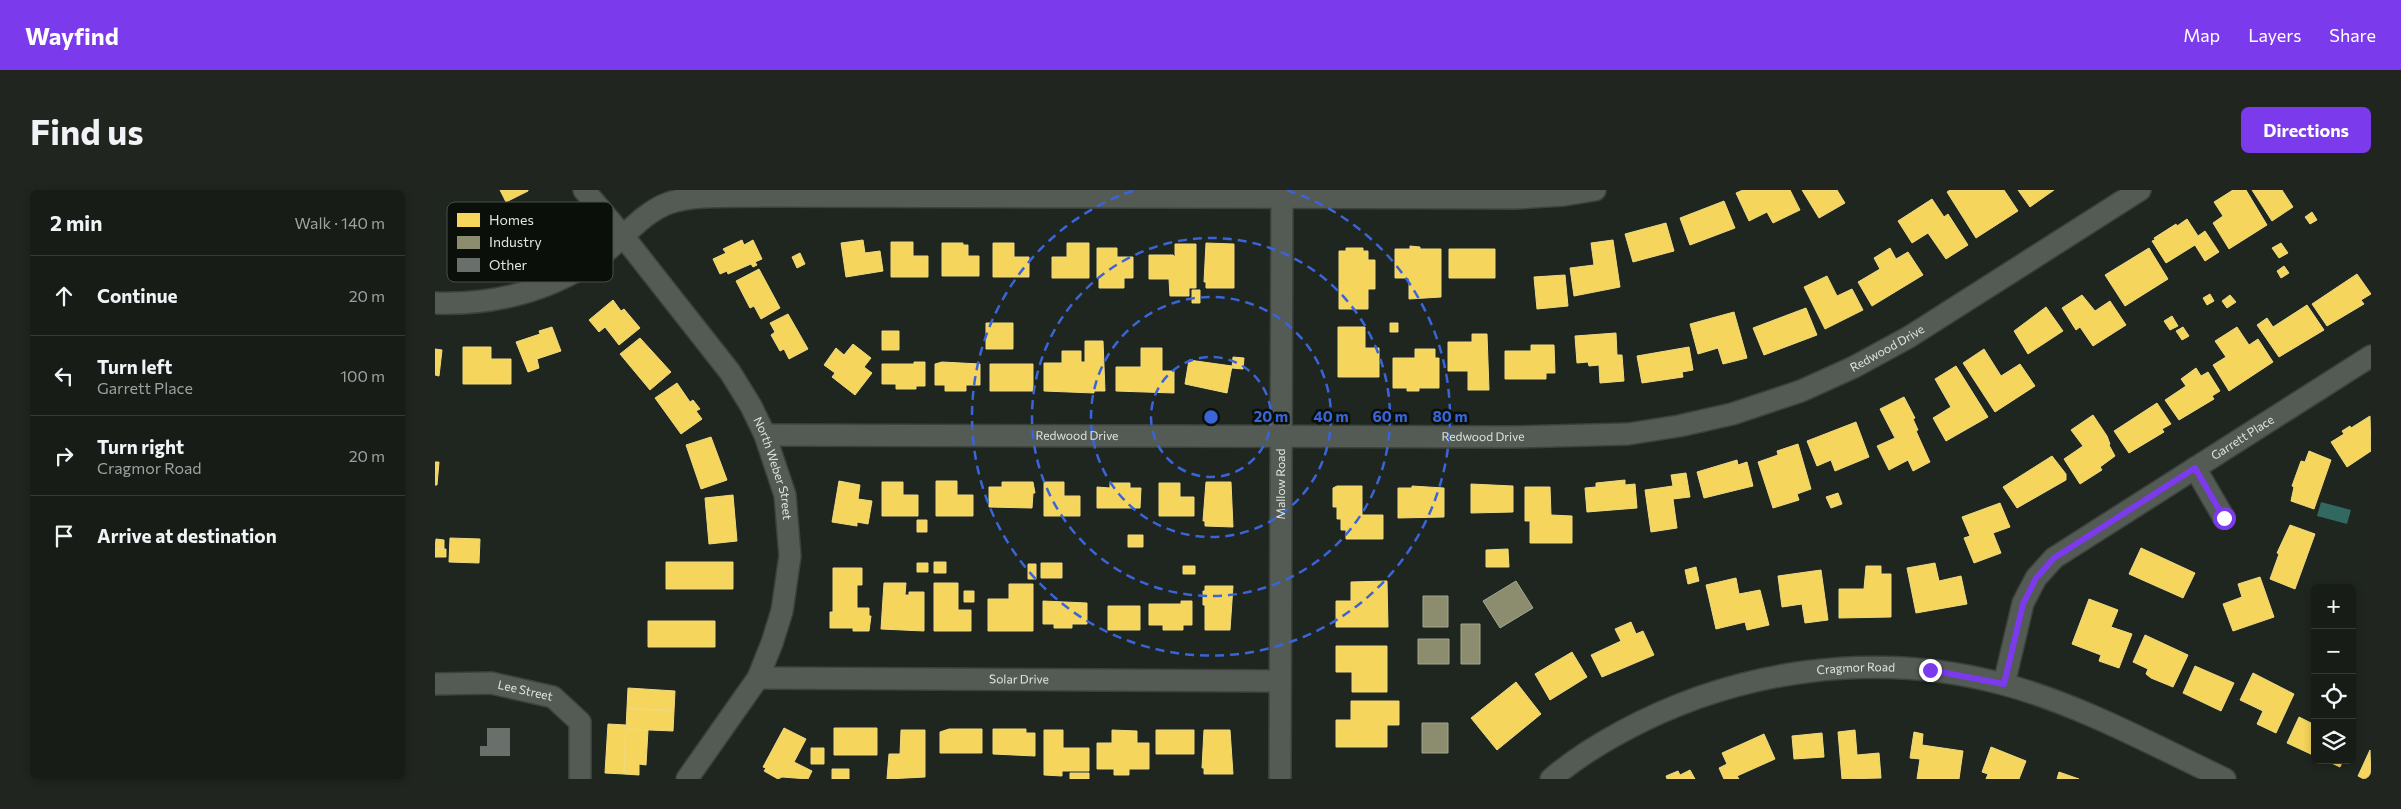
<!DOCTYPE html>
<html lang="en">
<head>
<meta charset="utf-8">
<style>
  :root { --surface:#171c17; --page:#202520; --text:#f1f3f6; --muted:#9ea1a1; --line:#363a36; --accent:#7c3aed }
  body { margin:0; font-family:Commissioner,sans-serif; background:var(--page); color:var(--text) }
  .controls { position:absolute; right:15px; bottom:15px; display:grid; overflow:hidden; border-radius:8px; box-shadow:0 2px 8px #0003 }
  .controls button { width:45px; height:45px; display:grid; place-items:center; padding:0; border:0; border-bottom:1px solid var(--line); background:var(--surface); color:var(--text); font:25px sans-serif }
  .stop { position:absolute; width:15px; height:15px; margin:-11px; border:4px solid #7c3aed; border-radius:50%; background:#fff }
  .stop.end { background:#7c3aed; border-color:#fff; box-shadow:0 1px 5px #0008 }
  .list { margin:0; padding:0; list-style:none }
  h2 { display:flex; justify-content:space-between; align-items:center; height:65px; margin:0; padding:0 20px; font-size:21px }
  h2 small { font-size:16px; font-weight:400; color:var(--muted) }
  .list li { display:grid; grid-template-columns:32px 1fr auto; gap:15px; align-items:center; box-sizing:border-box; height:80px; padding:0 20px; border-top:1px solid var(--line) }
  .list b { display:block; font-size:19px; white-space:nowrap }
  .list p { margin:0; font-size:16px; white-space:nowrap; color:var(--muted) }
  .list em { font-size:16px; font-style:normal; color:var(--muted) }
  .icon { flex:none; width:28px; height:28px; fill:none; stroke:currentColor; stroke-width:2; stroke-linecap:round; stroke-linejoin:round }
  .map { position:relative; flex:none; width:1936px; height:589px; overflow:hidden; border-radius:8px }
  header { display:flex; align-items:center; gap:30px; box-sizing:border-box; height:70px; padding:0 25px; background:var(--accent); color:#fff }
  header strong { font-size:24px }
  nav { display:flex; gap:28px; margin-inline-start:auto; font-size:18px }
  .intro { display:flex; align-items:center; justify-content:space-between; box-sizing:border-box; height:120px; padding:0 30px }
  h1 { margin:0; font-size:35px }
  .button { padding:12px 22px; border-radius:8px; background:var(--accent); color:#fff; font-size:18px; font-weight:700 }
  main { display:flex; gap:30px; padding:0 30px }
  aside { flex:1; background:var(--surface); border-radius:8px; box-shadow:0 2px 8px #0003 }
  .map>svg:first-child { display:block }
  .water { fill:#316860 }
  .homes { fill:#f6d55c; stroke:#eeda82 }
  .industry { fill:#8c8c6e; stroke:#a4a78f }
  .building { fill:#69706b }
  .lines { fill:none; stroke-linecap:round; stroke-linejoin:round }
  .minor-casing { stroke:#3b413b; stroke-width:24 }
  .minor { stroke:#545a54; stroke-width:21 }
  .route { stroke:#7c3aed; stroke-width:6 }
  .ring { fill:none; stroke:#3a65d9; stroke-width:2.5; stroke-dasharray:9 6 }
  .labels { text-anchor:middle; stroke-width:5; stroke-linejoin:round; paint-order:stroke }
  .street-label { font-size:12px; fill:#dde5dc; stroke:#0a0f0a }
  .key { fill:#0a0f0a; stroke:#494f49; stroke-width:1 }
  .key-label { font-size:14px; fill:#dde5dc }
  .centre { fill:#3a65d9; stroke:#0a0f0a; stroke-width:2.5 }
  .ring-label { font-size:15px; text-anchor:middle; font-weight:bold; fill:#3a65d9; stroke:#0a0f0a; stroke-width:5; stroke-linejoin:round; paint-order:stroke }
</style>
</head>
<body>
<header>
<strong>Wayfind</strong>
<nav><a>Map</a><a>Layers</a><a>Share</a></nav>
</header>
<div class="intro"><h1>Find us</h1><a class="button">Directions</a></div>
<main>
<aside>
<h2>2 min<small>Walk · 140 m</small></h2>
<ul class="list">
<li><svg class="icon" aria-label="ahead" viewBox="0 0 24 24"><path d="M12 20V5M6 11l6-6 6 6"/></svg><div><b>Continue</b></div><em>20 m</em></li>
<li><svg class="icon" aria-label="left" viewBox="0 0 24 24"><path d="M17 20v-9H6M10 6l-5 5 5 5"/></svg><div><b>Turn left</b><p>Garrett Place</p></div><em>100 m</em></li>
<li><svg class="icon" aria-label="right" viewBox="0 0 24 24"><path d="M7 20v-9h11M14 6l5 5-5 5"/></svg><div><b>Turn right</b><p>Cragmor Road</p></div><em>20 m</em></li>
<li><svg class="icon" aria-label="arrive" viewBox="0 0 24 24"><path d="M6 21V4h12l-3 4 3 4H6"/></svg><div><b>Arrive at destination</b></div></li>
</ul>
</aside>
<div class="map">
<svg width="1936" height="589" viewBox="0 0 1936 589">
  <rect width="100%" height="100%" fill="#1f251f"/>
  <path class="water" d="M1886 312 1916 320 1912 334 1882 326Z"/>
  <path class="homes" d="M65 0H93V1L71 12Z
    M1308 0H1355L1365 20 1338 33 1332 22 1314 31 1301 3Z
    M1367 0H1402L1410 13 1384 28Z
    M1515 0H1569L1583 21 1541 48 1512 2Z
    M1583 0H1619L1595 17Z
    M1798 0H1811L1832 35 1794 59 1778 33 1788 26 1779 12Z
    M1817 0H1847L1858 17 1837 31Z
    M1497 9 1509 27 1513 24 1533 55 1511 69 1493 43 1477 53 1463 31Z
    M1289 11 1300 38 1255 55 1245 28Z
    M1877 22 1882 30 1875 34 1870 27Z
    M1752 29 1763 46 1770 41 1784 62 1770 71 1760 55 1731 73 1717 51 1720 50 1719 48 1741 34 1742 36Z
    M1231 33 1239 61 1198 72 1190 44Z
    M307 50 309 55 318 50 327 69 320 72 322 75 318 77 316 74 293 84 292 81 285 84 278 69 291 63 288 59Z
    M428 50 430 63 445 61 448 81 411 87 406 53Z
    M1178 50 1185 97 1139 106 1135 78 1159 75 1156 53Z
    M456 52H478V66H493V87H456Z
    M507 53H528V55H533V66H544V86H507Z
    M558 53H579V67H594V87H558Z
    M632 53H654V88H617V67H632Z
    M771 53 799 54V98H771V92H769Z
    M1846 53 1853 63 1844 68 1837 58Z
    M740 54H761V98H754V106H735L734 89H714V65H738L740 67Z
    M975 56 985 57V59H1006V107L974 109V88H960V59H975Z
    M662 58H682V67H698V88H689V98H664V88H662Z
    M911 58H928V61H933V70H940V99H933V119H904V61H911Z
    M1455 58 1461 69 1473 62 1488 85 1437 116 1423 92 1445 79 1439 68Z
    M1714 58 1733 89 1690 116 1670 85Z
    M1014 59H1060V88H1014Z
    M365 63 370 74 362 78 357 67Z
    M1849 76 1854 83 1846 88 1842 81Z
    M324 79 345 118 326 129 319 116 315 118 301 91Z
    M1922 84 1936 104 1926 110 1929 114 1892 136 1877 114Z
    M1130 85 1133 116 1102 119 1099 87Z
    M1392 86 1402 106 1417 99 1428 120 1390 139 1369 97Z
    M757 100H765V113H757Z
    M1775 104 1779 111 1772 115 1768 108Z
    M1647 105 1660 121 1675 111 1691 135 1658 156 1645 137 1641 140 1627 118Z
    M1795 105 1801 112 1792 118 1787 111Z
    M178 110 186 121 189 119 205 138 184 155 170 137 164 142 154 130Z
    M1872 115 1889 140 1844 167 1822 135 1832 128 1838 137Z
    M1611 117 1628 141 1593 164 1579 141Z
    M1371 118 1382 145 1329 165 1318 138Z
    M1299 122 1312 168 1288 174 1283 158 1263 164 1255 134Z
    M353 124 373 159 354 169 349 159 345 161 336 145 340 142 335 133Z
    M1737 126 1743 136 1735 140 1729 131Z
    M551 133H578V159H551Z
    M955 133H963V142H955Z
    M117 137 126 161 102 169 104 178 93 182 81 152 105 144 104 141Z
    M903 137H930V158H944V187H903Z
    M1748 137 1754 146 1747 150 1741 141Z
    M1802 137 1814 155 1823 149 1838 172 1794 201 1778 175 1791 167 1780 151Z
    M447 141H464V160H447Z
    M1181 143 1182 165H1187L1189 191 1165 193 1164 175 1154 176 1153 172 1142 173 1140 146Z
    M1037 144H1052L1054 200H1033V181H1013V152H1037Z
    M205 148 236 182 215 200 185 164Z
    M650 151H668L670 201H659V203L609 201V173H627V161H646V172H650Z
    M418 154 436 168 429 177 437 183 420 205 397 187 400 183 389 175 401 158 409 165Z
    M1096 155H1119L1120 183H1111V189H1070V161H1096Z
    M28 157H56V169H76V194H28Z
    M1254 157 1258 180 1247 182 1248 187 1207 193 1202 166Z
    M706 158H727V181H739V203L681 201V177H706Z
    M0 159 7 160 4 186 0 185Z
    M980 159H1000V168H1004V198H984V201H972V198H958V168H980Z
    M1549 159 1566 186 1585 174 1600 196 1560 222 1528 173Z
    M798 167 809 168 808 179 797 178Z
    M754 170 797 176 792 203 750 194Z
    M479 172H490V196H481V199H461V194H447V174H479Z
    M507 172 545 174V195H531V201H510V195H500V174Z
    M555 174H598V201H555Z
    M1521 176 1553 227 1511 251 1498 228 1516 217 1500 189Z
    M1761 178 1766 186 1773 182 1785 201 1777 206 1779 209 1744 230 1730 210 1751 196 1746 189Z
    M242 193 255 212 258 210 265 219 261 221 267 229 246 244 220 208Z
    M1469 207 1480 228 1478 229 1483 240 1481 241 1495 272 1478 281 1473 270 1454 280 1442 256 1460 248 1445 219Z
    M1722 213 1736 234 1727 239 1729 242 1694 263 1679 241Z
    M1658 225 1672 246 1675 254 1674 255 1680 266 1665 277 1667 280 1645 294 1629 269 1648 256 1636 240Z
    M1935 226 1936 261 1912 277 1896 252 1909 244 1907 241 1915 236 1916 238Z
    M1421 232 1434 267 1400 281 1396 270 1382 276 1372 251Z
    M276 247 292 290 266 299 251 255Z
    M1363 254 1376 299 1362 304 1364 310 1338 318 1323 272 1343 265 1342 261Z
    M1874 261 1896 270 1879 319 1856 311 1859 297 1857 296 1866 271 1870 272Z
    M1617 266 1631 284V290L1582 318 1568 297Z
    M1302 270 1303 275 1312 272 1318 296 1269 308 1262 282Z
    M0 272H4L2 295H0Z
    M1251 283 1255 307 1238 309 1242 338 1216 342 1210 300 1238 296 1236 285Z
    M1190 290V295L1200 294 1202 318 1152 322 1150 298 1161 297V293Z
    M404 291 425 295 423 309 437 311 433 334 422 332V336L397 332Z
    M501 291H522V305H538V326H501Z
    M447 292H468V305H483V326H447Z
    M567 292H598L600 303H598L597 318 554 317V297H567Z
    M609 292H629V306H645V326H609Z
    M771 292H796L798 337 770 336V331H768Z
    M675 293H695V298H706L705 318H662V297L675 298Z
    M724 293H745V307H759V326H724Z
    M1036 294 1078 296V322L1036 323Z
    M902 296H927V325H948V349H911V340H906V329H902V317H898V298Z
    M977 296 1009 298V327L963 328V298H977Z
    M1090 297H1115L1116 325 1137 326V353H1095V331H1090Z
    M1403 303 1407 314 1396 318 1391 307Z
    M298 305 302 351 274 354 270 308Z
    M1565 313 1575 337 1558 343 1566 363 1539 373 1529 348 1535 346 1527 327Z
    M482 330H492V342H482Z
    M1855 335 1880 344 1860 399 1835 389 1844 364 1842 363Z
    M693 345H708V357H693Z
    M15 348 45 349 44 373 14 372Z
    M1 349 9 350V359H0Z
    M1706 358 1760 383 1748 408 1694 384Z
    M0 359H11V367H0Z
    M1073 359 1074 377H1051V360Z
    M231 372H298V399H231Z
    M499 372H511V383H499Z
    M482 373H493V382H482Z
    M606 373H627V388H606Z
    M1500 373 1504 391 1526 386 1532 414 1481 423 1472 378Z
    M593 374H601V389H593Z
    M748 376H760V384H748Z
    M1431 376H1446V384H1456V427L1404 428V399H1429Z
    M1261 377 1264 391 1253 394 1250 380Z
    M398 378H427V395H422V418H434V426H436L434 441H418V438H395V422H398Z
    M1386 380 1393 430 1370 433 1367 414 1347 417 1343 386Z
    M1825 387 1839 427 1798 441 1788 414 1807 407 1803 394Z
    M1301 388 1304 404 1325 400 1334 435 1312 440 1310 432 1281 439 1271 395Z
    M952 391 953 437H901V411H916V392Z
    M449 393H471L470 405H474V402H489V441L446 439Z
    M499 393H523V420H536V441H499Z
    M574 394H598V441H553V409H574Z
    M770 396H798L795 440H770V415H768V401H770Z
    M529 401H539V412H529Z
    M1654 409 1683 420 1676 437 1697 444 1684 478 1664 471 1666 465 1637 454Z
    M608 411 652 413V434H637V438H619V434H608Z
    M746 411H757V435H748V440H728V435H714V414H746Z
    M673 416H705V440H673Z
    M213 431H280V457H213Z
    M1196 432 1201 444 1208 441 1219 465 1167 487 1156 465 1186 451 1180 439Z
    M1710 445 1753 465 1738 497 1716 488 1711 484 1713 479 1698 472Z
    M901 456H952V502H917V482H901Z
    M1137 462 1152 487 1115 510 1100 484Z
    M1760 476 1799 493 1786 521 1748 503Z
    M1818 483 1859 504 1841 543 1822 534 1828 521 1805 510Z
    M1081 492 1106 524 1062 560 1036 528Z
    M193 498 240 501 239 521 192 518Z
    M916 511H964V535H952V557H901V530H916Z
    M192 518 239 521 238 541 191 539Z
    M1864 527 1880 535V566L1852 553Z
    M173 534 191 535 189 584 170 583Z
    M349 538 371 549 359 572 377 581 373 589 347 587 343 589 329 581 331 578 328 577Z
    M399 538H442V565H399Z
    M191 539 213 540 211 575 204 574V585L189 584Z
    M514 539H547V563H505V542Z
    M558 539H591V543H600V566L558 564Z
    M466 540H490V587L452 589 454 564H465Z
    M609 540H628V558H654V581H627V586L609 585Z
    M677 540 702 541V553H714V579H694V585H679V579H662V553H677Z
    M721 540H759V564H721Z
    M769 540H795L798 584H769V578H767Z
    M1420 540 1422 565 1444 563 1446 588 1407 589 1403 542Z
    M1479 542 1488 544 1487 555 1528 561 1524 589H1482L1485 569 1475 568Z
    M1387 543 1389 567 1359 569 1357 546Z
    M1329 544 1340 569 1302 586 1304 589H1289L1284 578 1292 574 1287 563Z
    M1556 557 1591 571 1584 589H1551L1553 584 1547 582Z
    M376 558H389V574H376Z
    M1935 560 1936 589H1929L1923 586Z
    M1890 570H1908L1905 577Z
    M397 579H414V589H397Z
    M1255 580 1260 589H1232L1231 586 1243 581 1245 585Z
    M1624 582 1644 589H1622Z
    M635 583H654V589H635Z"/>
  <path class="industry" d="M1081 391 1098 418 1065 438 1048 411Z
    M988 406H1013V437H988Z
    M1026 434H1045V474H1026Z
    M983 449H1014V474H983Z
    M987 533H1013V563H987Z"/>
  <path class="building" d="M52 538H75V566H45V556H52Z"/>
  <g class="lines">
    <defs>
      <g id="minor">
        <path id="s1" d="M149 0 188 46 295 182 316 216 330 245 350 305 355 366 347 421 337 453 323 488 252 589"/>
        <path d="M0 113C59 115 116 101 165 66 188 50 206 23 234 13 260 4 300 7 328 6L1081 8 1129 5 1160 0"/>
        <path id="s2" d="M330 245 1078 247 1193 244 1244 236 1297 224 1366 201 1419 177 1474 147 1705 0"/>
        <path d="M1760 278 1789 328"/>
        <path id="s3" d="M323 488 845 491"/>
        <path id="s4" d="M0 494 56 493 118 507 145 532V589"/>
        <path id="s5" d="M1569 494 1588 413 1601 388 1619 368 1936 166"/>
        <path id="s6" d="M845 589 847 0"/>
        <path id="s7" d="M1116 589C1138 570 1162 555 1188 541 1303 479 1441 460 1568 494 1646 515 1718 555 1790 589"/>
      </g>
    </defs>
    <use href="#minor" class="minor-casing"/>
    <use href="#minor" class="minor"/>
  </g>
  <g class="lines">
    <path class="route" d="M1495 480 1569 494 1588 414 1601 388 1619 368 1760 278 1789 328"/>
  </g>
  <g class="ring">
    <circle cx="776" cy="227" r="60"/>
    <circle cx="776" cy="227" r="120"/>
    <circle cx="776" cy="227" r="179"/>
    <path d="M852 0A239 239 0 1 1 700 0"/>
  </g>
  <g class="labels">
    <g class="street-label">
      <text dy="4" stroke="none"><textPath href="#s2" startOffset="1138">Redwood Drive</textPath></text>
      <text dy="4" stroke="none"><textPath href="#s2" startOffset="312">Redwood Drive</textPath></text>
      <text dy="4" stroke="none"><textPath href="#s2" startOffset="718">Redwood Drive</textPath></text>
      <text dy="4" stroke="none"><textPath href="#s5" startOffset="362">Garrett Place</textPath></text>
      <text dy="4" stroke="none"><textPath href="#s1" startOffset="340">North Weber Street</textPath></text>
      <text dy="4" stroke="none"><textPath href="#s6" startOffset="295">Mallow Road</textPath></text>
      <text dy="4" stroke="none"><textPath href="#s7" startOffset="330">Cragmor Road</textPath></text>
      <text dy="4" stroke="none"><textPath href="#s3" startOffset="261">Solar Drive</textPath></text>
      <text dy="4" stroke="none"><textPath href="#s4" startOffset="91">Lee Street</textPath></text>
    </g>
  </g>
  <rect x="12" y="12" width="166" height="80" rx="8" class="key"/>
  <rect x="22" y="23" width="23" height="14" fill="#f6d55c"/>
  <rect x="22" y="46" width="23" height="13" fill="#8c8c6e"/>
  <rect x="22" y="68" width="23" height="14" fill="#69706b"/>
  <g class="key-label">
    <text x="54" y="35">Homes</text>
    <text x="54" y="57">Industry</text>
    <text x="54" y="80">Other</text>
  </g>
  <circle cx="776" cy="227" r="8" class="centre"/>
  <g class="ring-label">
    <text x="836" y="232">20 m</text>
    <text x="896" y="232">40 m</text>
    <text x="955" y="232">60 m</text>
    <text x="1015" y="232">80 m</text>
  </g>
</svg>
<div class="controls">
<button>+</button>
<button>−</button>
<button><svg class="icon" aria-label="locate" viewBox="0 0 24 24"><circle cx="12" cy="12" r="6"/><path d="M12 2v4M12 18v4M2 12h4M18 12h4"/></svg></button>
<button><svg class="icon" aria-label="layers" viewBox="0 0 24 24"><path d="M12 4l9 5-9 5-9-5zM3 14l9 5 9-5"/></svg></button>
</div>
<div class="stop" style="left:1789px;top:328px"></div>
<div class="stop end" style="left:1495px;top:480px"></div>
</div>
</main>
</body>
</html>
